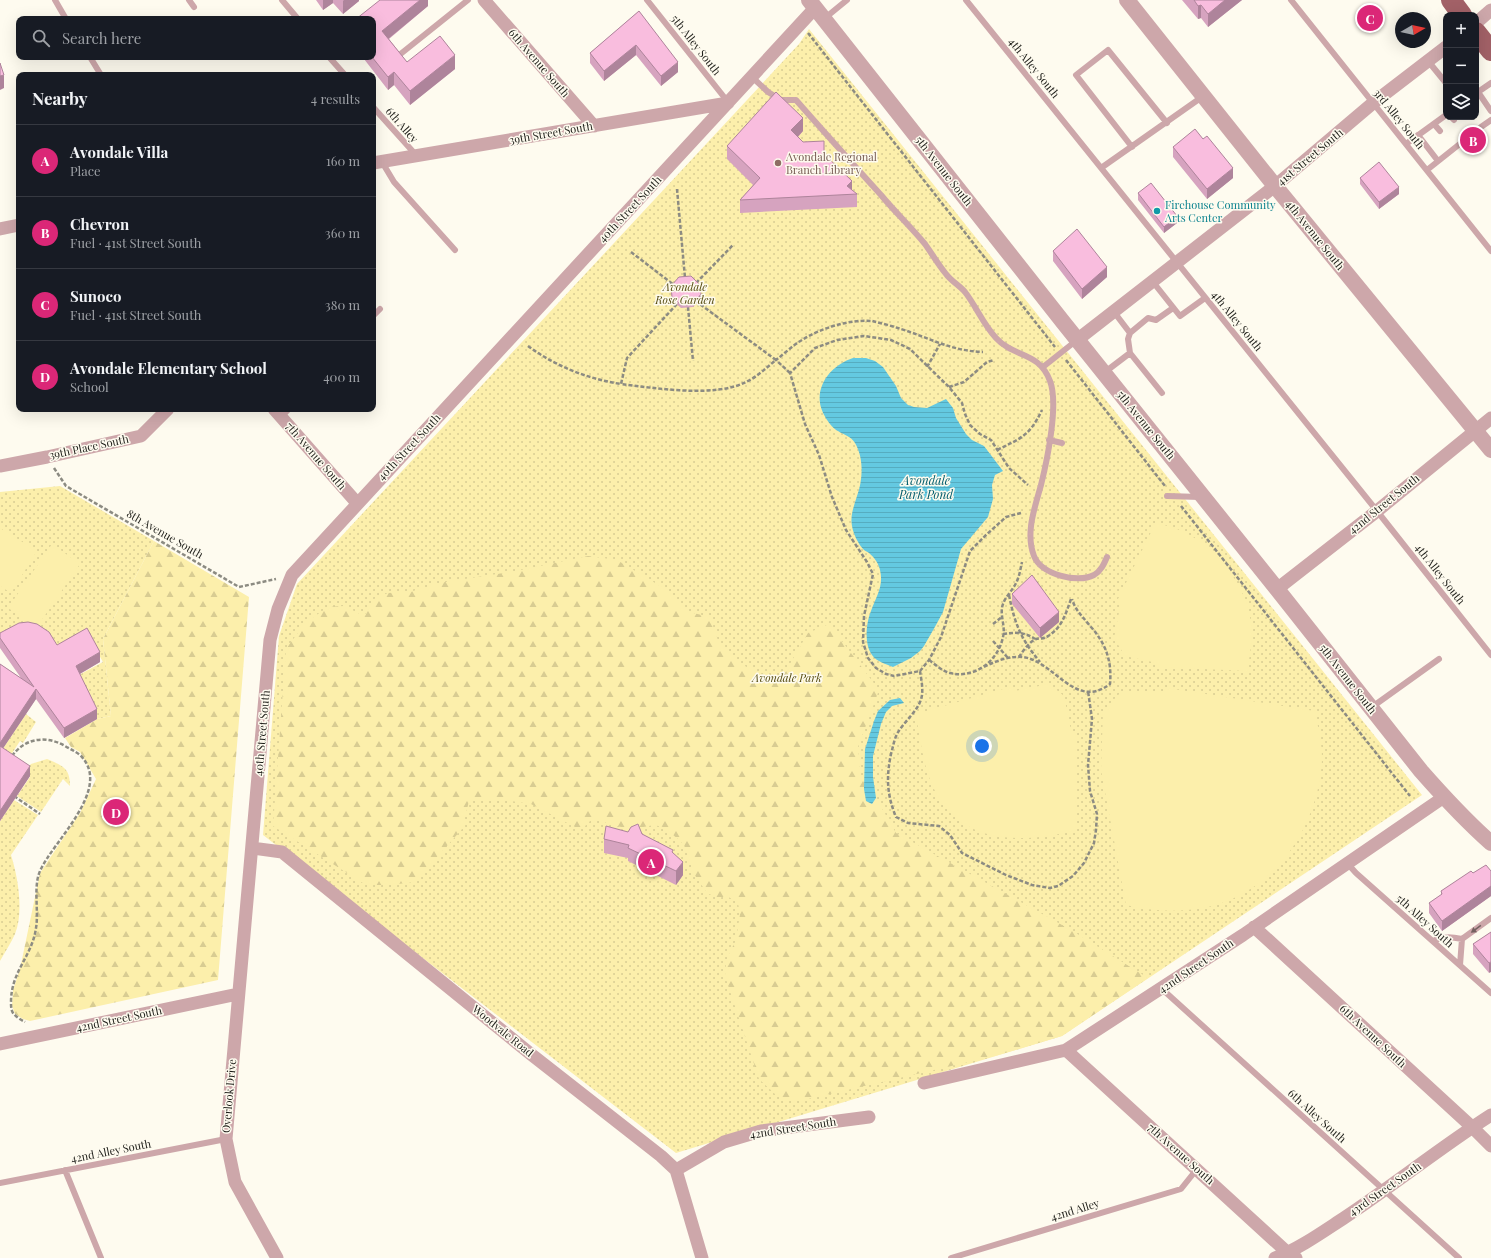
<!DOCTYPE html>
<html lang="en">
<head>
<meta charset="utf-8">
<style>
  :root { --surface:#171b24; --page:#242831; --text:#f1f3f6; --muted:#9ea1a6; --line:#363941; --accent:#db2777 }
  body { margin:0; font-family:"Playfair Display",serif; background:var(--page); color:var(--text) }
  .controls { position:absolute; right:12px; top:12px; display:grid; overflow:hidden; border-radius:8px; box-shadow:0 4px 16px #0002 }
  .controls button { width:36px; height:36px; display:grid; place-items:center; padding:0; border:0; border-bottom:1px solid var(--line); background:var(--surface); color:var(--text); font:20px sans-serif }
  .compass { position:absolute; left:1395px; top:12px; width:36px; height:36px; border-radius:50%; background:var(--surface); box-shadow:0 4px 16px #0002; rotate:81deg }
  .you { position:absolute; left:982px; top:746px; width:14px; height:14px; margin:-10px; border:3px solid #fff; border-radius:50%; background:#1a73e8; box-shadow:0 0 0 6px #1a73e833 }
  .badge { display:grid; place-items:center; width:26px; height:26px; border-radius:50%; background:var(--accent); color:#fff; font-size:13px; font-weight:700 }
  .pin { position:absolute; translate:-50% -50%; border:2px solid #fff; box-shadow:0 1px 4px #0006 }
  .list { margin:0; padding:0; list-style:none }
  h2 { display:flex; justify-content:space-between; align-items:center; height:52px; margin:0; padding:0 16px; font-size:17px }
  h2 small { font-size:13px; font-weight:400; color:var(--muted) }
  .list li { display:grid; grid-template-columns:26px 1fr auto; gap:12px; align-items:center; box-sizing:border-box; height:72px; padding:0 16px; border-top:1px solid var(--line) }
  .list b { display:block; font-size:15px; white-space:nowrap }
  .list p { margin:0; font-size:13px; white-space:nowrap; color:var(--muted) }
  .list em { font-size:13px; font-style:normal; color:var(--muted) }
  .icon { flex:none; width:22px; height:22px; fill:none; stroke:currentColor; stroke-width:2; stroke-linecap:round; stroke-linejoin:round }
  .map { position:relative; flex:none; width:1491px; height:1258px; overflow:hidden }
  .search { position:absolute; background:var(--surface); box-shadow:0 4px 16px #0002; left:16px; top:16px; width:360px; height:44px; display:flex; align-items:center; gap:10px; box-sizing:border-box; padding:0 14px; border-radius:8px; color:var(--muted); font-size:15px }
  .panel { position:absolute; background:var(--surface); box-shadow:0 4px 16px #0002; left:16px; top:72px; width:360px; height:340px; border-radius:8px }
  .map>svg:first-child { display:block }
  .green { fill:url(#green-dots) }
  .forest { fill:url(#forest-firs) }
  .pitch { fill:#fcefab }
  .water { fill:url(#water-rules) }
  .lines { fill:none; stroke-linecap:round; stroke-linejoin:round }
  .path { stroke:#8c8b82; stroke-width:2.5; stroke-dasharray:4 2; stroke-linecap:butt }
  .service { stroke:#cda7aa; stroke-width:6 }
  .minor { stroke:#cda7aa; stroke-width:13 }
  .tertiary { stroke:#cda7aa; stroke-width:16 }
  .primary { stroke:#a26167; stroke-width:20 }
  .wall { fill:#d6a3bf }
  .shaded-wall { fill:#ae849b }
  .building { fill:#f9bdde; stroke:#ae849b }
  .oneway { fill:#756261 }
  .education-dot { fill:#8d6e63; stroke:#fefbef; stroke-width:1.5 }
  .culture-dot { fill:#0f9aa8; stroke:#fefbef; stroke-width:1.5 }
  .labels { text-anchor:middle; stroke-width:3; stroke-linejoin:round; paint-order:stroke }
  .street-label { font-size:11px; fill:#1d1d18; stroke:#fefbef }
  .education-label { font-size:11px; fill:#785e54; stroke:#fefbef; text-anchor:start }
  .culture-label { font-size:11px; fill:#0d838f; stroke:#fefbef; text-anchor:start }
  .park-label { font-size:11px; font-style:italic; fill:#564c0f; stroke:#fefbef }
  .water-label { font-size:12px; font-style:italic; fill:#005c6c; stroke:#fefbef }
</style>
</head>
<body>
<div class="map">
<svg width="1491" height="1258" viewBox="0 0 1491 1258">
  <defs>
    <pattern id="green-dots" width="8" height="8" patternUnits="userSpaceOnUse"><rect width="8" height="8" fill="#fcefab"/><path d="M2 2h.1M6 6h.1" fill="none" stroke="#d8cc92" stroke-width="1.8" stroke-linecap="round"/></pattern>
    <pattern id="forest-firs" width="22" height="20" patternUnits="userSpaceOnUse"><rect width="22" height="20" fill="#fcefab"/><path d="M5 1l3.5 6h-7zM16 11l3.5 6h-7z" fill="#d8cc92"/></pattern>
    <pattern id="water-rules" width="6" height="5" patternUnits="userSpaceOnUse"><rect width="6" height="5" fill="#64c9e1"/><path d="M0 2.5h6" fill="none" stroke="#56acc0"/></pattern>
  </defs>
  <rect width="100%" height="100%" fill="#fefbef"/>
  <path class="green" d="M809 29 1422 795 1062 1036 676 1153 263 835 279 636 297 584 799 44Z
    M60 486 154 541 103 639 111 716 97 719 77 676 103 662 88 636 57 652 0 637V492Z
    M26 714 36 722 23 743 20 741 7 761 0 753Z
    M47 759C63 766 70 768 70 786L63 779 41 812 17 796 30 777 24 772 31 764Z
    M14 800 38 815 11 855C18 877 24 912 15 934 11 943 5 952 0 961V821Z"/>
  <path class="forest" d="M154 541 249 597 218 980 30 1021 23 1019 15 1014 12 1006 13 990 20 969 40 873 80 813 96 779 80 752 71 747 65 738 97 719 111 716 103 639Z
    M588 556 617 560 665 589 685 611 710 617C713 624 714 632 717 638 727 662 758 673 780 681L808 633 829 624 879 690 858 747 861 776 868 789 876 798 896 833 1071 930 1148 978 1062 1036 995 1056 799 1101 787 1100 775 1094 759 1079 725 976 726 964 729 954 736 940 740 914 738 903 727 896 718 898 707 893 694 874 684 845 678 839 663 827 654 825 633 829 610 825 601 820 590 821 585 826 577 828 531 804 499 799 469 801 462 829 415 882 389 885H366L273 826 286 649 305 623 328 607 344 606 364 616 374 599 388 593 410 592 439 583 516 571Z"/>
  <path class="pitch" d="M1155 524C1201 527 1246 578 1251 622 1253 639 1250 655 1247 671L1160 667 1157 663 1125 656 1114 638 1120 607 1118 599Z
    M0 528 37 551 11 593 0 586Z
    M52 544 80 564 37 627 8 608Z
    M1049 684 1064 696 1071 730 1075 733 1076 830C1024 844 960 845 934 789 923 766 920 739 916 714L1010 687 1015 691Z
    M1167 688 1315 711C1318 727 1322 743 1322 759 1319 823 1279 886 1216 905 1188 913 1154 912 1126 905L1101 770 1103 711 1121 692H1162Z"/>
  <path class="water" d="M853 358H866L875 361 883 367 896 386 901 398 908 405 914 407 927 408 946 399 953 408 956 418 966 434 972 440 984 446 1003 471 995 475 992 485 993 499 988 517 961 549 943 612 936 625 924 646 920 651 911 658 893 667C886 664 877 662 872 655 864 644 866 623 871 611 876 597 884 586 880 570 879 564 874 557 869 553 868 552 865 551 864 550 858 544 853 533 852 526 850 515 854 506 857 496 863 480 864 458 855 443 851 436 844 435 838 431 830 427 821 412 820 403 817 382 834 364 853 358Z
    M900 698 904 703 892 706 886 712 881 724 873 756V777L876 798 872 804 866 801 864 789 865 749 874 721 878 711 890 700Z"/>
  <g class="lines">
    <path class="path" d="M808 33 1055 347
      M677 189 685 278
      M631 252 674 285
      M696 283 733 245
      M677 304 627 358 621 384C655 388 715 398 746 382 757 377 766 368 776 360L697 302
      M688 307 693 361
      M528 346C555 366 588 379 621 384
      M1066 360 1165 486
      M927 367 940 344
      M790 373 776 360C784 354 793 345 802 340 821 328 850 319 872 321 881 323 892 326 901 329 930 338 951 351 983 352
      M949 387 964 382 987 362 994 360
      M997 450C1022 438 1030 435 1042 410
      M54 468 66 486 239 587 276 579
      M1181 506 1410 796
      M1021 513 1006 517 986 535 970 551 941 637 929 660 920 671 894 676 886 674 876 668 868 658 863 642 864 616 873 574 867 562 846 530 832 497 819 455 805 424 790 373 815 348 837 340 864 336 891 340 910 349 949 387 962 403 965 414 970 425 980 434 991 440 1009 468 1028 485
      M1009 595C1015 625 1021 639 1040 662
      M993 624 1002 617
      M1003 634C1015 632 1025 632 1035 639
      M993 641 1008 658
      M1019 657C1023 651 1029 642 1036 639 1040 638 1045 639 1048 636 1062 628 1066 613 1071 599
      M929 660C936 665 942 671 950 673 975 679 998 661 1003 637 1006 627 999 614 1003 604 1005 598 1010 593 1013 588 1019 580 1020 571 1022 562
      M984 667C996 661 1008 656 1022 657 1054 660 1075 711 1110 684 1112 661 1106 644 1091 627 1083 617 1075 610 1072 599
      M920 671C921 678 923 687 922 695 920 710 904 721 897 734 894 740 893 747 891 754 886 778 887 795 896 817L908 823 939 826 950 835 962 853 1006 875 1032 885 1050 888 1058 886 1073 876 1084 863 1094 843 1096 830 1097 814 1090 791 1088 765 1092 719 1088 691
      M12 756C25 738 46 735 65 746 70 749 75 751 80 755 114 788 53 841 40 871 33 887 39 911 36 928 32 957 11 971 11 1002 11 1006 11 1010 13 1013 16 1017 21 1020 25 1022
      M14 796 40 814"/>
    <path class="service" d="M55 0 66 19
      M189 0 194 7
      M282 0 298 19
      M647 0 728 102
      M966 0 1377 511 1491 655
      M1291 0 1491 251
      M825 18 847 0
      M398 56 468 0
      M90 57 101 75
      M329 57 345 75
      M1428 61 1446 83
      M752 77 768 92 781 100H796C824 132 852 163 881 195 895 212 911 227 925 244 932 254 938 264 946 274 951 281 959 285 965 292 976 306 983 324 996 338 1014 358 1039 351 1050 381 1059 404 1047 461 1041 485 1035 507 1025 533 1034 556 1041 574 1077 584 1094 575 1101 571 1104 564 1107 557
      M1478 92 1491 83
      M1476 94 1478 92 1491 111
      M373 107 416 155
      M1451 117 1454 120
      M1434 124 1440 131
      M1481 127 1491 120
      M1418 135 1438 161
      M1406 144 1446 115
      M1132 147 1076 75 1108 50 1167 123
      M382 162 394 182 455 250
      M1101 168 1202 97
      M1427 170 1471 135
      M1153 282 1180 316 1205 298
      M1114 312 1130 333 1148 318 1156 320 1173 308
      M373 316 380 309
      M1130 333 1128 339 1130 353
      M1043 367 1077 340
      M1105 372 1130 353 1162 393
      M281 417 289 409
      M1049 440 1062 443
      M1167 496 1200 497
      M1372 707 1439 659
      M1347 863 1356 873 1491 993
      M1433 941C1443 936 1452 937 1462 939L1491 918
      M1460 965 1462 939
      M1162 989 1459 1258
      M65 1170 101 1258
      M0 1183 226 1139
      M951 1258 1181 1189 1197 1169"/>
    <path class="minor" d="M484 0 594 126
      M1476 23 1491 10
      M373 163 728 103
      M0 229 19 225
      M1077 340 1275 186 1373 103 1446 47
      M274 409 357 503
      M0 466 47 457 141 436 168 409
      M1277 589 1377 511 1491 418
      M252 848 282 852 532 1055 661 1156 676 1170 702 1258
      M1254 927 1472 1127 1491 1146
      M0 1044 238 994
      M1066 1050 1288 1253 1296 1258
      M924 1083 1066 1050 1243 935 1444 797
      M676 1170 724 1142 761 1131 869 1117
      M277 1258 235 1182 226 1139 270 640 278 609 292 575 815 8
      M1275 1258C1300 1248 1321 1233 1344 1218 1394 1185 1441 1147 1491 1115"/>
    <path class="tertiary" d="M809 0 1063 322 1277 589 1421 771C1443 796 1466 821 1491 843
      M1127 0 1275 186 1491 450"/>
    <path class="primary" d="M1451 0 1462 15
      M1476 32 1491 51"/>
  </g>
  <path class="wall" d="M316 0H359V1L343 14 333 3 323 10Z
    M428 0V6L389 39 407 62 455 69 410 105 394 85 388 90 364 59V57H373V19Z
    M1182 0H1242L1208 27 1201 18 1198 19Z
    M639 11 678 72 661 86 636 55 604 81 590 63V53Z
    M803 131 798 137 803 142 824 154 852 190 857 194V207L740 213V200L753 185 727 159V146Z
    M1173 147 1233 178 1207 199 1173 157Z
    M1360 178 1399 194 1379 209 1360 184Z
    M1138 193 1177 223 1164 233 1138 200Z
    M1053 251 1107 277 1082 299 1053 261Z
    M671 286 701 298 693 307 681 308 672 300Z
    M1012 594 1059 622 1040 638 1012 604Z
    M0 633 57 645 100 662 80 674 97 719 64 738 36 699 3 748 30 776 0 821V664L21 678 0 648Z
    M628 832 642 834 673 853 683 875 676 885 628 861V858L604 853V839Z
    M1491 871V896L1442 931 1429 913V903L1441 895V891L1473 873Z
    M1491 932 1489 973 1473 954V944Z"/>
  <path class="shaded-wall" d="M323 0H333V3L323 10Z
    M344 0H359V1L343 14V1Z
    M420 0H428V6L382 44V31Z
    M1225 0H1242L1208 27V14Z
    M1201 5V18L1198 19V6Z
    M636 45V55L604 81V71Z
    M455 55V69L410 105V91Z
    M678 62V72L661 86V76Z
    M394 72V85L388 90V77Z
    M4 75V88L0 90V76Z
    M803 118V131L791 144V130Z
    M1233 168V178L1207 199V189Z
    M852 181V194L847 186Z
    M1399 187V194L1379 209V202Z
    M1177 216V223L1164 233V227Z
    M1107 267V277L1082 299V289Z
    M701 294V298L693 307V304Z
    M1059 612V622L1040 638V628Z
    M100 652V662L76 676V666Z
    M36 689V699L0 753V743Z
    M97 709V719L64 738V728Z
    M30 766V776L0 821V811Z
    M683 862V875L676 885V871Z
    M1491 886V896L1442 931V921Z
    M1491 962V972L1489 973V963Z"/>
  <path class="building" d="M380 0H420L382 31 407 62 440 36 455 55 410 91 394 72 388 77 372 57H373V19H356Z
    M1194 0H1225L1208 14 1201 5 1198 6Z
    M639 11 678 62 661 76 636 45 604 71 590 53Z
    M0 63 4 75 0 76Z
    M776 92 803 118 791 130 803 142 824 141V154L852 181 847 186 857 194 740 200 760 178 727 146Z
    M1195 129 1203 139 1207 136 1233 168 1207 189 1173 147Z
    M1379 162 1399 187 1379 202 1360 178Z
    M1151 183 1177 216 1164 227 1138 193Z
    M1077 229 1107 267 1082 289 1053 251Z
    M691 276 699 284 701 294 693 304 681 305 672 297 671 286 679 277Z
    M1032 575 1059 612 1040 628 1012 594Z
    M28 622 37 624 49 632 57 645 87 628 100 652 76 666 97 709 64 728 36 689 0 743V664L34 687 0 638V633L19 623Z
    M0 746 30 766 0 811Z
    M638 824 642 834 673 850 672 852 683 862 676 871 628 848 629 845 604 839 606 826 628 832 631 827Z
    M1486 865 1491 871V886L1442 921 1429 903 1442 894 1441 891 1471 871 1473 873Z
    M1491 932V962L1489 963 1473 944Z"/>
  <defs><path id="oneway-solid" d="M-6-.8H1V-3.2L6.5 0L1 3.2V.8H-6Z"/></defs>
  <use class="oneway" href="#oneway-solid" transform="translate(1476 929) rotate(144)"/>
  <circle class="education-dot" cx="778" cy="163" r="4"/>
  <circle class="culture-dot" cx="1157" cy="211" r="4"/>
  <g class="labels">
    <g class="street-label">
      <text transform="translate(696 45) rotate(52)" y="4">5th Alley South</text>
      <text transform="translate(539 63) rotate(49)" y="4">6th Avenue South</text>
      <text transform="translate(1034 68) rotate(51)" y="4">4th Alley South</text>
      <text transform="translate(1399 119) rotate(51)" y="4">3rd Alley South</text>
      <text transform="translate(402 125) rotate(49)" y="4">6th Alley</text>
      <text transform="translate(551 133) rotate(-10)" y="4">39th Street South</text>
      <text transform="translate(1310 157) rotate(-40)" y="4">41st Street South</text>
      <text transform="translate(944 171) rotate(52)" y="4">5th Avenue South</text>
      <text transform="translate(630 209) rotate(-47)" y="4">40th Street South</text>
      <text transform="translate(1315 235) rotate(51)" y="4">4th Avenue South</text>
      <text transform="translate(1237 321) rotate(51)" y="4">4th Alley South</text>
      <text transform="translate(1146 425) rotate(51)" y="4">5th Avenue South</text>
      <text transform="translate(89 447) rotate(-12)" y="4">39th Place South</text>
      <text transform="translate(409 447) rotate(-47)" y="4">40th Street South</text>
      <text transform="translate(316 456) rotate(49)" y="4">7th Avenue South</text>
      <text transform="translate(1384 504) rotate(-39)" y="4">42nd Street South</text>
      <text transform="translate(165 534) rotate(30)" y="4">8th Avenue South</text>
      <text transform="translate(1440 574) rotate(52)" y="4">4th Alley South</text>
      <text transform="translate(1348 679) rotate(52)" y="4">5th Avenue South</text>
      <text transform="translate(262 733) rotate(-85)" y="4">40th Street South</text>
      <text transform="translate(1425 921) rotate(42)" y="4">5th Alley South</text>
      <text transform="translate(1196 966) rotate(-34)" y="4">42nd Street South</text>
      <text transform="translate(119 1019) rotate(-12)" y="4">42nd Street South</text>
      <text transform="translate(503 1031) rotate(39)" y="4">Woodvale Road</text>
      <text transform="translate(1373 1036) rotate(43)" y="4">6th Avenue South</text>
      <text transform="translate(229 1096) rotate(-85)" y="4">Overlook Drive</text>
      <text transform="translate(1317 1116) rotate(42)" y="4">6th Alley South</text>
      <text transform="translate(793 1128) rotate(-9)" y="4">42nd Street South</text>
      <text transform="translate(111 1151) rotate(-11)" y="4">42nd Alley South</text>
      <text transform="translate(1181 1154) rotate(42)" y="4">7th Avenue South</text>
      <text transform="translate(1385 1189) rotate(-35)" y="4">43rd Street South</text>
      <text transform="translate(1075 1210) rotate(-17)" y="4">42nd Alley</text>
    </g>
    <g class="education-label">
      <text x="786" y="161">Avondale Regional<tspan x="786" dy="13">Branch Library</tspan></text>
    </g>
    <g class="culture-label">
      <text x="1165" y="209">Firehouse Community<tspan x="1165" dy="13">Arts Center</tspan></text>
    </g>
    <g class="park-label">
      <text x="685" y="291">Avondale<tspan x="685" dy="13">Rose Garden</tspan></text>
      <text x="787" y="682">Avondale Park</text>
    </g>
    <g class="water-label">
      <text x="926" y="485">Avondale<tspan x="926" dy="14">Park Pond</tspan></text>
    </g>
  </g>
</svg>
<div class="controls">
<button>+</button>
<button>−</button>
<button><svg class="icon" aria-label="layers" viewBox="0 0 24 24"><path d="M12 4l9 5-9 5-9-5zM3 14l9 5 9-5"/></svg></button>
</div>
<svg class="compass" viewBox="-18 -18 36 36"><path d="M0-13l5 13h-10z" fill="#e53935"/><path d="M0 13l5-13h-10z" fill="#9ea1a6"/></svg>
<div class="you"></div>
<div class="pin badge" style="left:651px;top:862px">A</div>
<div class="pin badge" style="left:1473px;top:140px">B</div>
<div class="pin badge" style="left:1370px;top:18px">C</div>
<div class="pin badge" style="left:116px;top:812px">D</div>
<div class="search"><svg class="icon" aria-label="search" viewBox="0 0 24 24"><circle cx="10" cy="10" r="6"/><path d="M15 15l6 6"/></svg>Search here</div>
<section class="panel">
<h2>Nearby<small>4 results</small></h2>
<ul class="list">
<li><span class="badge">A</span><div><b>Avondale Villa</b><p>Place</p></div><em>160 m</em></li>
<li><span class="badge">B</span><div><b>Chevron</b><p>Fuel · 41st Street South</p></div><em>360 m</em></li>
<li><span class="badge">C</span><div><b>Sunoco</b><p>Fuel · 41st Street South</p></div><em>380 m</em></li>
<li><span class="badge">D</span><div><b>Avondale Elementary School</b><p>School</p></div><em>400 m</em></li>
</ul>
</section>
</div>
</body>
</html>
